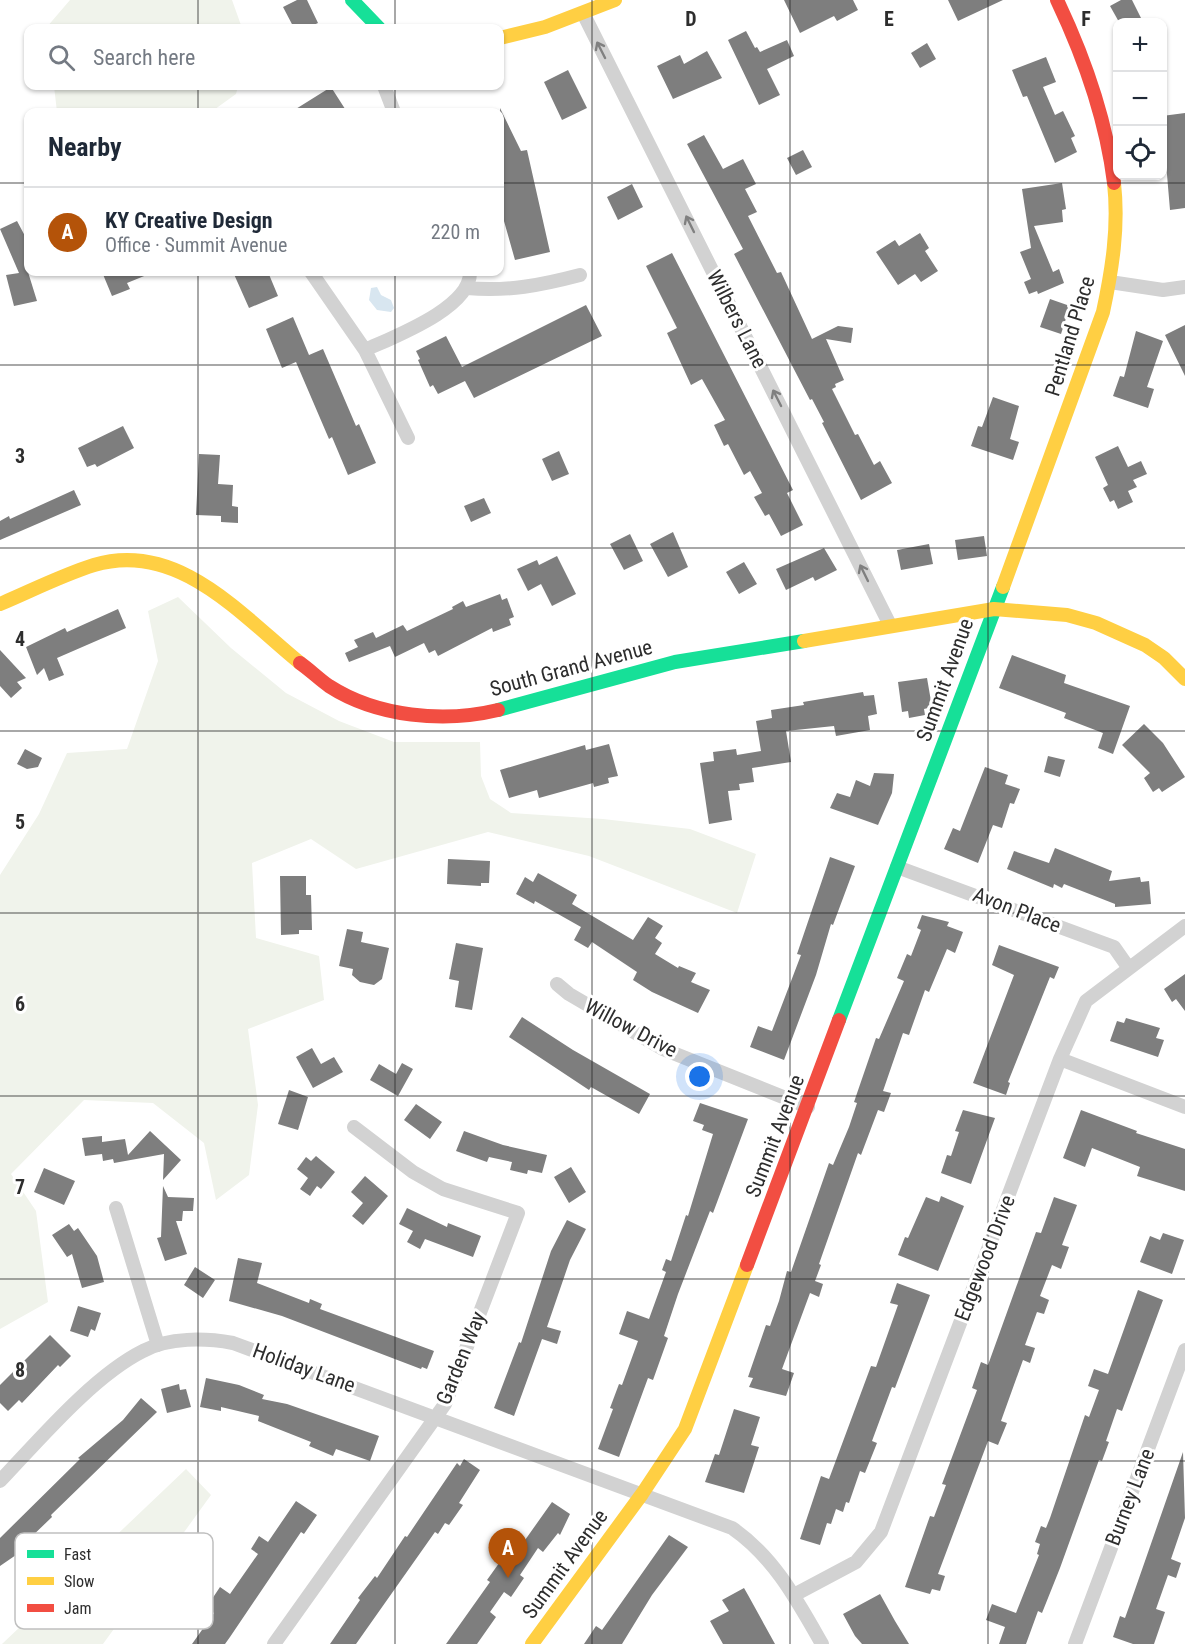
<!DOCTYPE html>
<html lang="en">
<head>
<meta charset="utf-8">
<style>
  :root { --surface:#fff; --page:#f2f2f3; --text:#1f2937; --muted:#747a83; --line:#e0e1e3; --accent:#b45309 }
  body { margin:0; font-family:"Roboto Condensed",sans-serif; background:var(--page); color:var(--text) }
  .controls { position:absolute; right:18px; top:18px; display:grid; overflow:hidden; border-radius:12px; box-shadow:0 2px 4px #0004 }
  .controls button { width:54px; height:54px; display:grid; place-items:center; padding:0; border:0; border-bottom:2px solid var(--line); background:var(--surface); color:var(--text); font:30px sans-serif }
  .you { position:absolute; left:700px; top:1077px; width:21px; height:21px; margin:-15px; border:4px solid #fff; border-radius:50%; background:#1a73e8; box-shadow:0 0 0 9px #1a73e833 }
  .badge { display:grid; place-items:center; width:39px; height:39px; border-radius:50%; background:var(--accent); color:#fff; font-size:20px; font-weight:700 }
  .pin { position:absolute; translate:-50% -50px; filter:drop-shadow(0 2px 3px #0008) }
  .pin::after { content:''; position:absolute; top:32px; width:21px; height:18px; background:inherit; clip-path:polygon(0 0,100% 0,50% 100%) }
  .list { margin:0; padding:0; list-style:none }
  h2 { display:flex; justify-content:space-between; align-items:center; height:78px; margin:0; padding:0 24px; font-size:26px }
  h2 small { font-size:20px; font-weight:400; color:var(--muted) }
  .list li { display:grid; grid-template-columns:39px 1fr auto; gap:18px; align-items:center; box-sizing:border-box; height:90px; padding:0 24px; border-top:2px solid var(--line) }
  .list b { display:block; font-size:22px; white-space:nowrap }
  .list p { margin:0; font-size:20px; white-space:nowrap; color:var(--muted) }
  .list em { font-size:20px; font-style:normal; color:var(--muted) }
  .icon { flex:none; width:33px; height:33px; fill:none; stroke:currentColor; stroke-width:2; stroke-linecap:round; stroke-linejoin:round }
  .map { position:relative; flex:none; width:1185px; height:1644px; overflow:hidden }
  .search { position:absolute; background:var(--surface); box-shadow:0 2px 4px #0004; left:24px; top:24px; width:480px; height:66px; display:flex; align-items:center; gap:15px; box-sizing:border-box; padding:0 21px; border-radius:12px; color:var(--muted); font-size:22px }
  .panel { position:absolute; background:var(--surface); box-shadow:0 2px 4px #0004; left:24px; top:108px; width:480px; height:168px; border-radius:12px }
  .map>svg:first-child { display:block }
  .green { fill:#f0f3eb }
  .water { fill:#d8e6f0 }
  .building { fill:#7e7e7e }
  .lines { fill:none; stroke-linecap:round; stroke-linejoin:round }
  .street { stroke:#d2d2d2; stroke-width:14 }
  .fast { stroke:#16e098; stroke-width:14 }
  .slow { stroke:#ffcf43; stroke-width:14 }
  .jam { stroke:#f24e42; stroke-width:14 }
  .oneway { stroke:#808080 }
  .grid { fill:none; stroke:#2d2d2d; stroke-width:1.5; stroke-opacity:0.55 }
  .labels { text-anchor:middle; stroke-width:6; stroke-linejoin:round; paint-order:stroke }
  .street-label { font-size:21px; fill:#2d2d2d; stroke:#fff }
  .key { fill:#fff; stroke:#c0c0c0; stroke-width:1.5 }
  .key-label { font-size:16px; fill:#2d2d2d }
  .grid-label { font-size:20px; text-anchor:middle; font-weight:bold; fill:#2d2d2d; stroke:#fff; stroke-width:6; stroke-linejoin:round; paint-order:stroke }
</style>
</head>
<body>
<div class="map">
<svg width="1185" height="1644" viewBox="0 0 1185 1644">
  <rect width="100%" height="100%" fill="#fff"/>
  <path class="green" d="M70 0H232L242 28H46Z
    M54 86H238L236 94 211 112H57Z
    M178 597 231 648 286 693 339 721 394 742H480L481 776 490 799 511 813 603 819 690 829 756 854 737 913 589 856 488 832 356 869 311 839 252 863 256 938 319 956 324 1000 248 1029 258 1105 249 1175 216 1200 204 1143 153 1103 84 1100 11 1174 36 1211 48 1302 0 1329V875L39 814 67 753 127 749 158 661 148 611Z
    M186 1469 211 1495 103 1644H2Z"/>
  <path class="water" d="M377 287 381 295 391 300 394 308 391 312 377 310 369 300 371 288Z"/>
  <path class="building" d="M297 0H307L318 23 307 28H294L283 7Z
    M784 0H853L858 10 837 21 834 16 800 33Z
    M948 0H1003L958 21Z
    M1121 0H1132L1143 22H1119L1110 6Z
    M746 31 755 48 757 47 760 52 787 40 794 56 767 69 780 95 759 105 728 40Z
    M927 43 936 59 920 68 911 53Z
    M707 51 722 78 673 99 657 66 680 55 684 64Z
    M1046 57 1056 82 1043 87 1055 115 1063 111 1075 136 1071 138 1077 152 1055 163 1027 96 1023 97 1012 70Z
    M568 70 587 108 562 120 544 82Z
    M331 87 347 112H291Z
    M500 108 521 151 527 150 550 252 515 260 500 207Z
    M1185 113V208L1170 210 1162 116Z
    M704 135 723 169 743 159 756 184 745 189 757 212 748 216 777 273 781 272 812 339 838 326 853 328 851 343 826 339 844 380 835 384 836 387 832 389 855 435 858 434 874 465 880 461 892 483 861 500 822 423 824 422 812 399 810 400 734 254 743 249 687 144Z
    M803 150 812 167 796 175 787 158Z
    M1062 183 1066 209 1062 210 1063 222 1034 226 1053 272 1059 269 1064 283 1038 294 1037 291 1029 294 1024 282 1031 279 1020 252 1031 248 1022 189Z
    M632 184 643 207 618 220 607 197Z
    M17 221 25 236 28 234V272L37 301 14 306 6 275 19 273 0 229Z
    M920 233 929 248 925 251 938 271 921 282 915 274 898 285 876 252 895 240 899 246Z
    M672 253 793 490 787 493 803 525 781 536 769 514 765 516 754 497 762 493 750 471 744 475 728 444 724 446 714 425 725 420 702 379 691 385 667 333 677 328 646 266Z
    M102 272H154L127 283 130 289 112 296Z
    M233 272H268L278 296 249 308Z
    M1050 299 1070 306 1061 334 1040 327Z
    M586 305 602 336 474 398 465 381 438 394 433 385 430 387 418 360 420 359 416 351 446 336 462 367Z
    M293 317 309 355 323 349 356 426 359 424 376 463 348 475 332 437 329 439 296 362 282 368 266 329Z
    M1185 325V376L1165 335Z
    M1136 331 1163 341 1147 387 1154 389 1148 408 1113 396 1120 376 1124 377Z
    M993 397 1019 406 1010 439 1019 442 1013 460 971 446 978 426 982 427Z
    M123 426 134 448 97 467 95 464 87 467 78 448Z
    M1118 446 1128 467 1141 461 1147 474 1133 480 1137 487 1128 491 1133 502 1118 509 1114 500 1110 502 1103 488 1108 485 1095 457Z
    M559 451 569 474 552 481 542 459Z
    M199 454 220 455 218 484 233 485 232 506 238 507V523L221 522V516L196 515Z
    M74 490 81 505 0 540V521L9 516 10 519Z
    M484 498 491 513 471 522 464 506Z
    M673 532 688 567 668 577 650 544Z
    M630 534 643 561 624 570 610 544Z
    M984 536 987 556 958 560 955 540Z
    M929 544 933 564 901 570 897 550Z
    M824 548 837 570 815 581 813 577 786 590 776 569Z
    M557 556 576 594 552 606 541 584 528 591 517 569 537 560 539 565Z
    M744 562 757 584 739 594 726 572Z
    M500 594 502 600 507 598 514 617 509 619 511 625 493 632 492 628 438 656 435 650 429 653 424 643 395 657 390 646 349 662 345 653 358 647 354 640 373 632 376 638 403 625 407 631 453 609 452 607 463 601 466 607Z
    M118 609 126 628 57 658 64 675 49 681 44 668 37 675 26 647 65 628 67 632Z
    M0 650 26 678 17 682 22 688 11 698 0 686Z
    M1012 655 1066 675 1064 683 1130 706 1113 754 1098 748 1103 733 1064 718 1066 713 999 688Z
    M927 678 932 707 924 709 925 715 909 718 908 711 902 712 898 682Z
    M863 692 864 696 874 695 877 714 868 716 870 730 836 736 834 726 786 731 791 762 752 768 754 782 739 784 740 790 728 791 732 820 709 824 700 763 714 761 713 752 736 749 737 755 761 751 756 721 772 718 771 710 804 705 803 702Z
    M1144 724 1163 743 1185 777 1162 792 1159 788 1153 792 1144 778 1150 773 1122 745Z
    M609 744 618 776 608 778 609 783 594 787 593 783 539 798 537 790 509 798 500 770 585 745 586 750Z
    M25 749 42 758 38 767 27 769 17 764Z
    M1048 756 1065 760 1060 777 1044 772Z
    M985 767 1008 775 1005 784 1020 789 1014 804 1010 803 1002 828 993 825 978 863 944 849 953 828 960 831Z
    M874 773 894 774 892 793 878 825 830 808 837 793 850 797 856 780 870 786Z
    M1055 848 1112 871 1109 881 1140 877 1141 882 1149 881 1151 904 1115 907V904L1064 884 1062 888 1054 884 1053 888 1007 869 1014 851 1049 863Z
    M830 857 855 866 833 925 831 924 816 975 784 1060 750 1047 758 1026 772 1031 801 955 797 954Z
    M448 859 490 861 489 883H481V886L447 884Z
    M538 873 577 895 572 904 633 940 648 917 663 926 655 938 662 943 655 954 678 968 679 966 696 973 691 982 710 990 698 1013 652 992 633 980 637 972 592 942 588 948 574 940 581 927 535 901 534 904 516 894 525 877 533 882Z
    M280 876H306V895H311L312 930H299V934L281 935Z
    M922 915 949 922 947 926 963 932 955 953 947 949 929 992 925 990 909 1035 903 1033 883 1091 891 1093 884 1112 878 1110 861 1155 858 1153 819 1264 821 1265 815 1281 823 1284 819 1297 810 1293 782 1369 794 1373 786 1396 749 1387 753 1378 748 1377 766 1325 770 1326 779 1301 787 1271 791 1272 829 1163 833 1165 849 1127 857 1103 854 1102 876 1038 879 1039 904 981 897 978 907 954 911 956 921 930 917 928Z
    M347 929 363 932 361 942 389 948 382 979 374 985 360 982 352 975 353 969 339 966Z
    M456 943 483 948 472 1010 455 1007 459 981 449 979Z
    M999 945 1059 967 1054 979 1050 977 1008 1082 1010 1083 1006 1095 973 1083 1014 975 992 965Z
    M1185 974V1011L1176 999 1172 1002 1164 989Z
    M522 1017 573 1050 650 1094 639 1114 591 1087 589 1090 509 1037Z
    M1126 1018 1160 1028 1156 1038 1164 1040 1158 1057 1110 1041 1117 1021 1124 1023Z
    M312 1048 321 1064 334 1057 343 1072 313 1088 296 1057Z
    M402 1063 413 1069 398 1096 370 1080 379 1064 396 1074Z
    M289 1090 308 1097 298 1130 278 1124Z
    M700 1103 748 1119 713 1213 710 1211 678 1294 664 1336 668 1338 653 1380 648 1378 619 1457 598 1449 613 1409 610 1408 619 1384 622 1385 638 1341 619 1334 627 1311 649 1319 666 1272 662 1270 666 1259 671 1261 686 1215 688 1216 713 1134 702 1130 704 1125 693 1121Z
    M416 1104 442 1122 430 1139 404 1120Z
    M963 1110 995 1118 971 1184 941 1173 947 1155 951 1156 959 1132 955 1131Z
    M1081 1110 1137 1131 1136 1133 1185 1149V1191L1137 1176 1140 1167 1092 1148 1085 1167 1063 1158Z
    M150 1131 181 1160 163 1180 164 1154 114 1163 113 1159 103 1161 102 1154 85 1156 82 1138 102 1136V1142L125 1139 128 1155Z
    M464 1131 503 1145 547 1155 542 1173 528 1170 527 1174 510 1170 512 1162 489 1157 487 1162 456 1151Z
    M316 1156 335 1172 321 1189 317 1186 310 1196 300 1189 308 1178 297 1169 306 1157 311 1161Z
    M571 1167 586 1192 569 1203 554 1177Z
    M44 1168 75 1181 64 1205 34 1192Z
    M365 1176 388 1196 363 1225 352 1216 363 1203 351 1192Z
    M163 1186 168 1197 194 1198 193 1211H183L182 1221H176L187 1254 165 1261 157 1238 161 1237Z
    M941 1196 964 1206 938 1271 898 1255 905 1237 908 1238 926 1197 939 1202Z
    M1054 1197 1077 1205 1062 1245 1069 1247 1061 1269 1052 1265 1040 1296 1049 1300 1044 1314 1037 1312 1025 1345 1035 1348 1030 1363 1023 1360 1001 1421 1007 1423 998 1445 988 1441 938 1574 945 1576 940 1591 932 1589 930 1594 905 1587 930 1516 934 1517 946 1485 942 1484 977 1390 972 1388 981 1362 988 1365 1036 1232 1041 1233Z
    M407 1208 447 1227 448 1223 481 1236 473 1257 425 1239 420 1249 407 1242 413 1231 399 1224Z
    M567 1220 586 1229 570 1260 547 1327 561 1331 557 1344 542 1339 514 1416 494 1408 519 1342 521 1343 551 1251Z
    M69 1224 74 1231 78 1228 97 1256 104 1282 82 1288 72 1254 67 1257 52 1235Z
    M1163 1233 1184 1240 1172 1274 1140 1262 1150 1236 1160 1240Z
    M238 1258 262 1263 257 1283 309 1303 310 1299 322 1304 320 1309 434 1351 427 1369 422 1367 421 1369 282 1316 229 1301Z
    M195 1267 215 1280 203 1298 184 1285Z
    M897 1283 930 1295 895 1388 892 1387 872 1441 877 1443 865 1473 860 1471 849 1503 846 1502 843 1512 836 1509 831 1524 827 1523 820 1545 800 1539 821 1476 829 1479 871 1366 876 1367 898 1305 890 1303Z
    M1138 1290 1163 1300 1122 1411 1117 1409 1106 1441 1109 1442 1102 1461 1099 1460 1060 1568 1042 1613 1038 1611 1026 1644H999L1005 1627 986 1620 992 1604 1016 1613 1039 1555 1037 1554 1040 1544 1035 1542 1041 1526 1046 1528 1050 1518 1085 1415 1089 1417 1099 1390 1088 1386 1094 1369 1108 1374Z
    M78 1306 101 1313 95 1331 91 1329 88 1337 70 1331Z
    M50 1335 71 1356 60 1367 58 1365 22 1403 19 1400 8 1411 0 1403V1385Z
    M206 1378 239 1385 264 1395 262 1399 287 1404 379 1436 370 1461 336 1449 333 1456 309 1446 311 1442 258 1421 259 1416 221 1407V1411L200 1407Z
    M179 1384 180 1390 186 1389 191 1407 167 1413 161 1389Z
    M141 1398 157 1412 51 1515 52 1517 26 1542 32 1548 20 1559 16 1555 0 1566V1538L80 1459 78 1458 123 1420Z
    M734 1409 760 1417 751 1445 759 1447 744 1493 705 1482 715 1454 719 1455Z
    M1183 1452 1185 1518 1171 1559 1181 1563 1176 1578 1168 1575 1156 1609 1165 1612 1154 1644H1133L1113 1637 1120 1616 1125 1618 1130 1604Z
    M464 1459 480 1470 459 1503 463 1505 449 1525 445 1523 438 1534 435 1532 356 1644H330L360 1600 358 1598 375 1576 377 1578 405 1536 407 1537 457 1463 460 1466Z
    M296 1501 317 1515 304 1534 301 1532 230 1637 225 1644H192L214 1613 206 1608 220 1587 230 1594 258 1554 251 1549 259 1536 268 1542Z
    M552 1502 570 1514 560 1535 558 1533 543 1552 538 1548 520 1575 524 1578 511 1597 504 1592 490 1612 496 1617 477 1644H446L490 1582 487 1580 507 1552 513 1557Z
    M669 1535 688 1547 652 1595 622 1644H584L596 1626 602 1630 607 1623Z
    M744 1588 748 1595 775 1644H723L710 1621 729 1611 722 1600Z
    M880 1594 895 1621 909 1644H862L855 1636 843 1614Z"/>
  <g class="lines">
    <path class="street" d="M583 13 890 625
      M384 86 394 112
      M311 272 365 350 408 438
      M1110 282 1163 290 1185 287
      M467 288C507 292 542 285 580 275
      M365 350C393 337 471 308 470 272
      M897 867 1114 947 1128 967
      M557 984 569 994 663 1049 808 1107
      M1060 1059 1185 1107
      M116 1208 158 1345
      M0 1481C39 1440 93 1376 143 1351 169 1337 205 1338 233 1343L732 1528C774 1557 797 1600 822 1644
      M794 1595 856 1562 881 1532 1060 1059 1086 1001 1185 926
      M274 1644 445 1404 518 1213 443 1189 413 1172 354 1127
      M1075 1644 1185 1350"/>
    <path class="fast" d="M352 0 379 28
      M498 710 675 662 804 641
      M839 1020 1003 587"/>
    <path class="slow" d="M500 38 545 27 615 0
      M1003 587 1103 312C1112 270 1119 227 1114 183
      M0 604C31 591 62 575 94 565 178 540 241 615 300 663
      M804 641 994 609 1067 615 1096 623 1145 645 1164 658 1185 679
      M532 1644 642 1494 685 1429 747 1265"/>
    <path class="jam" d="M1057 0C1085 59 1106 118 1114 183
      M300 663C310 670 319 679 329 686 377 717 444 723 498 710
      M747 1265 839 1020"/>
  </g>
  <defs><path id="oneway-shaft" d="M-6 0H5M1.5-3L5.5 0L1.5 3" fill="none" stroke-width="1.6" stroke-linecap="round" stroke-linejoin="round" transform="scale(1.5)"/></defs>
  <g class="oneway">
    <use href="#oneway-shaft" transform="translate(601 50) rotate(-117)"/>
    <use href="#oneway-shaft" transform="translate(690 224) rotate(-116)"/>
    <use href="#oneway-shaft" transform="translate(777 398) rotate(-117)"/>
    <use href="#oneway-shaft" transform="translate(864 573) rotate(-116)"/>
  </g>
  <path class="grid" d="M198 0V28M395 0V28M592 0V1644M790 0V1644M988 0V1644M198 86V112M395 86V112M0 183H28M500 183H1185M198 272V1644M395 272V1644M0 365H1185M0 548H1185M0 731H1185M0 913H1185M0 1096H1185M0 1279H1185M0 1461H1185"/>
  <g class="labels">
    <g class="street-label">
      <text transform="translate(737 319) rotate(63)" y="7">Wilbers Lane</text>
      <text transform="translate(1070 336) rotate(-73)" y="7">Pentland Place</text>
      <text transform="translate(571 668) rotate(-15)" y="7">South Grand Avenue</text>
      <text transform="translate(945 680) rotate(-70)" y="7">Summit Avenue</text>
      <text transform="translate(1017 910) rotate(21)" y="7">Avon Place</text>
      <text transform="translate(631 1028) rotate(28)" y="7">Willow Drive</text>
      <text transform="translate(775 1136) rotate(-69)" y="7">Summit Avenue</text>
      <text transform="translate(985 1258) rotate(-69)" y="7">Edgewood Drive</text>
      <text transform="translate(461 1358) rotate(-68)" y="7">Garden Way</text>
      <text transform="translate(304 1368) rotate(20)" y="7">Holiday Lane</text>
      <text transform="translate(1130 1497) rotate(-69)" y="7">Burney Lane</text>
      <text transform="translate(565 1564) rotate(-54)" y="7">Summit Avenue</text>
    </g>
  </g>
  <rect x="15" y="1533" width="198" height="96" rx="9" class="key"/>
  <rect x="27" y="1550" width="27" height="8" fill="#16e098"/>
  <rect x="27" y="1577" width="27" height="8" fill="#ffcf43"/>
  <rect x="27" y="1604" width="27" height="8" fill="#f24e42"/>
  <g class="key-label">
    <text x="64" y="1560">Fast</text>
    <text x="64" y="1587">Slow</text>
    <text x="64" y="1614">Jam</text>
  </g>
  <g class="grid-label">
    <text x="691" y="26">D</text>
    <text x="889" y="26">E</text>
    <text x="1086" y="26">F</text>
    <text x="20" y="463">3</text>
    <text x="20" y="646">4</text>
    <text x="20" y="829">5</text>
    <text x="20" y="1011">6</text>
    <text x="20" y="1194">7</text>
    <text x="20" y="1377">8</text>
  </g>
</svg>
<div class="controls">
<button>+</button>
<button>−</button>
<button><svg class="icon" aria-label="locate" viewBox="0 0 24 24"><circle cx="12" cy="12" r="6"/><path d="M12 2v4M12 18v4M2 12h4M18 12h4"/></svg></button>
</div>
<div class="you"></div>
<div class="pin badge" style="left:508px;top:1578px">A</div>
<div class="search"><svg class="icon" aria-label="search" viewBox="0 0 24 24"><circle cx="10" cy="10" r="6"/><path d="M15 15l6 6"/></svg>Search here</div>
<section class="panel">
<h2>Nearby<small></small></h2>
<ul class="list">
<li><span class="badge">A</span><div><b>KY Creative Design</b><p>Office · Summit Avenue</p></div><em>220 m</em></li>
</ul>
</section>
</div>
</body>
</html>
